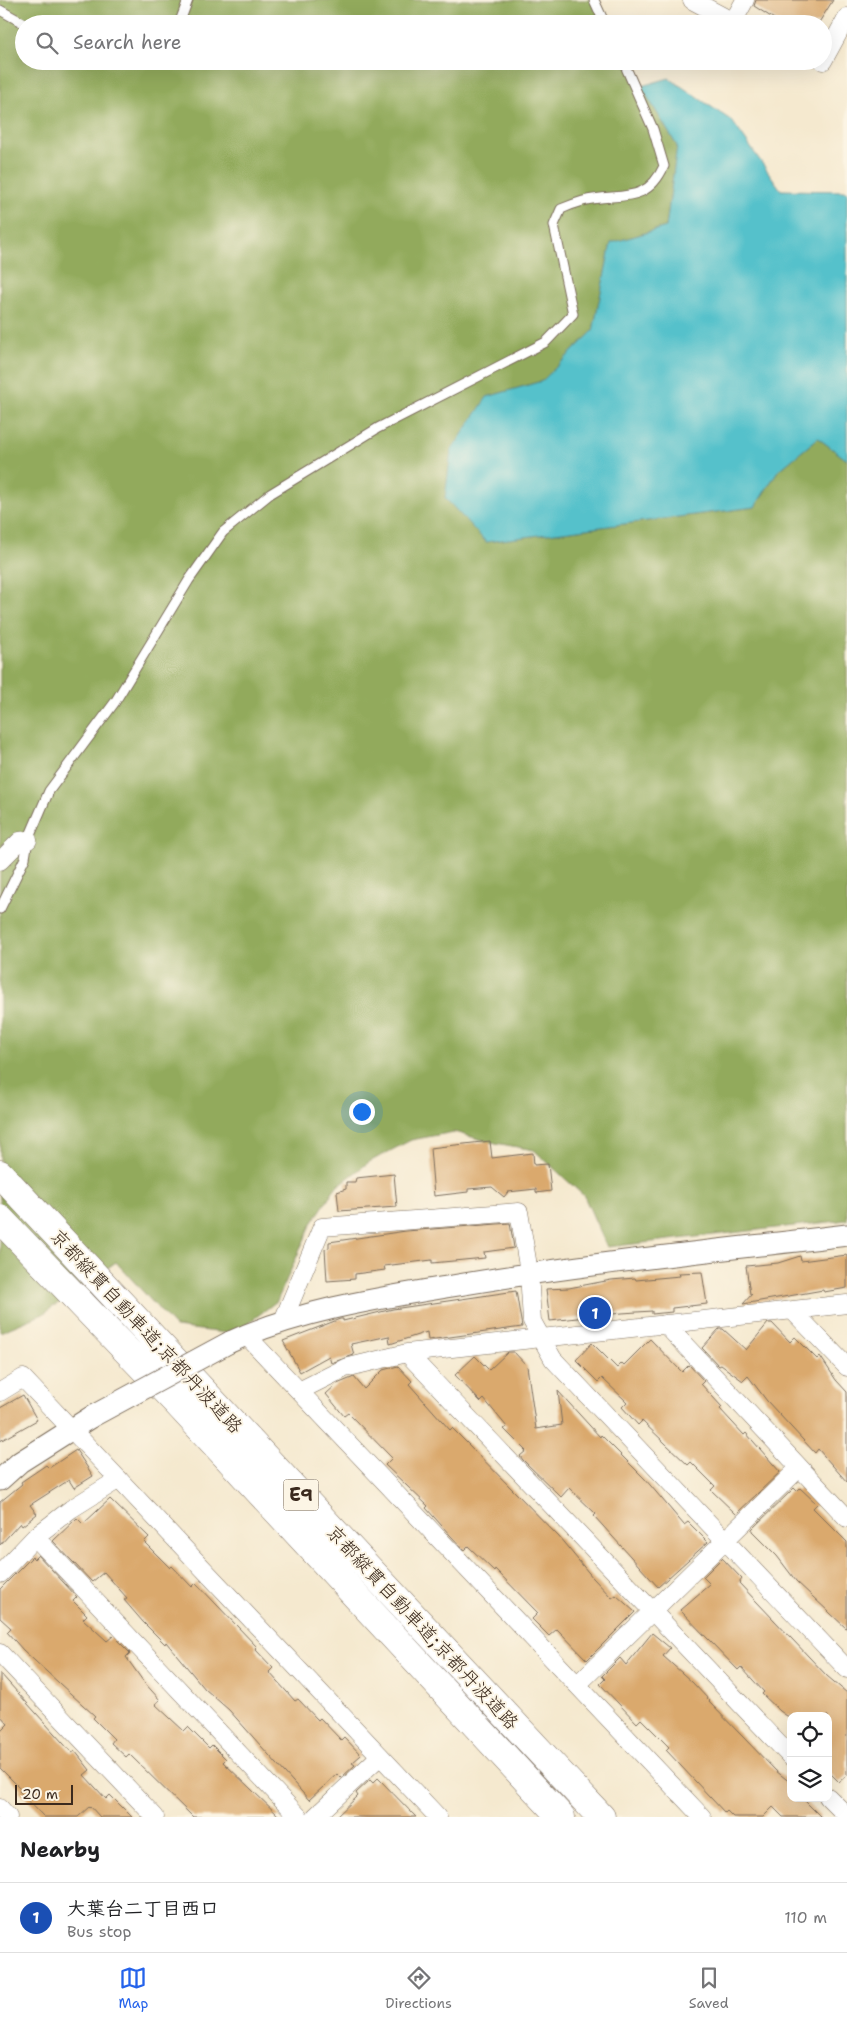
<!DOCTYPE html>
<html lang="en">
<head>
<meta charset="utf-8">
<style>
  :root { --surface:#fff; --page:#f6f6f6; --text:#202124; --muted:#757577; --line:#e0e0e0; --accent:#2563eb }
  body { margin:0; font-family:"Shantell Sans","Klee One",sans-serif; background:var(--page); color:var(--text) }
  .controls { position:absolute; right:15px; bottom:15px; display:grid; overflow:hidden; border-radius:10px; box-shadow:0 5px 20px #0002 }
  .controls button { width:45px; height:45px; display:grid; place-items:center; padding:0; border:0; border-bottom:1px solid var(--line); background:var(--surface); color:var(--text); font:25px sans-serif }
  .scale { position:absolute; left:15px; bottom:12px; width:58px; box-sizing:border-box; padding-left:5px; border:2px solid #3b2a1e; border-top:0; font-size:14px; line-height:18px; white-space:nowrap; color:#3b2a1e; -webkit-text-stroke:4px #fcf5e5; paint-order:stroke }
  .you { position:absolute; left:361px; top:1111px; width:18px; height:18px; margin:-12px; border:4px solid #fff; border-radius:50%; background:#1a73e8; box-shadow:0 0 0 8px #1a73e833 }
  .badge { display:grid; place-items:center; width:32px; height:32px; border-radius:50%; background:var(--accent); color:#fff; font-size:16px; font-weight:700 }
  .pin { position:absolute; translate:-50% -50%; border:2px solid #fff; box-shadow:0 1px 5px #0006 }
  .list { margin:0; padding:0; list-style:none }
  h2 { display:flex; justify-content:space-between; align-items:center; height:65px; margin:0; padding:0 20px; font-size:21px }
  h2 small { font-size:16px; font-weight:400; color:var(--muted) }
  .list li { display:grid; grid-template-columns:32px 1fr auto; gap:15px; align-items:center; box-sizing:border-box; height:70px; padding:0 20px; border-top:1px solid var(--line) }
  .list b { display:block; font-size:19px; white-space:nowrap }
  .list p { margin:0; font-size:16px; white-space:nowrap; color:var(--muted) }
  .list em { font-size:16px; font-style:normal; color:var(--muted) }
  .icon { flex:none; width:28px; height:28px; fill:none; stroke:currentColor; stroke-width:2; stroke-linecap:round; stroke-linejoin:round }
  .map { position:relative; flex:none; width:847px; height:1817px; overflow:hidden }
  .search { position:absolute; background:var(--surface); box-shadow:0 5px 20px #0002; left:15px; right:15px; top:15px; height:55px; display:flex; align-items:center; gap:12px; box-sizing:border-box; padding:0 18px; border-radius:28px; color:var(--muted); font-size:19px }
  .sheet { height:135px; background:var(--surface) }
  nav { display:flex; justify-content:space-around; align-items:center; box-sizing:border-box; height:70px; border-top:1px solid var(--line); background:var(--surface); font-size:14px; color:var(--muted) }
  nav a { display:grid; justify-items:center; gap:2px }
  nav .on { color:var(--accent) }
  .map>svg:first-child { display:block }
  .forest { fill:#92aa5c; stroke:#666a3d }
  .water { fill:#54c1cb; stroke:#487674 }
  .building { fill:#daa96d }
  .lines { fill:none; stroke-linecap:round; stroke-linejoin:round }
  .service-casing { stroke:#7c6d5c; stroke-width:11 }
  .minor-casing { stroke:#7c6d5c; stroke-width:19 }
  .tertiary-casing { stroke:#7c6d5c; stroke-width:23 }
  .motorway-casing { stroke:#7c6d5c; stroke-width:29 }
  .service { stroke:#fff; stroke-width:9 }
  .minor { stroke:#fff; stroke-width:18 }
  .tertiary { stroke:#fff; stroke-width:21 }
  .motorway { stroke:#fff; stroke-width:28 }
  .tertiary-bridge-casing { stroke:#7c6d5c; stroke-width:23; stroke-linecap:butt }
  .tertiary-bridge { stroke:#fff; stroke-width:21 }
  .labels { text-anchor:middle; stroke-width:4; stroke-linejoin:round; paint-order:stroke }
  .shield { fill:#fcf5e5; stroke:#75675a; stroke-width:1 }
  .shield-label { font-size:18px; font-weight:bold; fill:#3b2a1e }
  .street-label { font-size:19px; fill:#3b2a1e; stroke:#fcf5e5 }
</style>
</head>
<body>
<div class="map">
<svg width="847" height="1817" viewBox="0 0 847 1817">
  <rect width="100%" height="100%" fill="#fcf5e5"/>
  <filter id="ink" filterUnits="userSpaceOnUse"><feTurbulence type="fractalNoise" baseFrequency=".02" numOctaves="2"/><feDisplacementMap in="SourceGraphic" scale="10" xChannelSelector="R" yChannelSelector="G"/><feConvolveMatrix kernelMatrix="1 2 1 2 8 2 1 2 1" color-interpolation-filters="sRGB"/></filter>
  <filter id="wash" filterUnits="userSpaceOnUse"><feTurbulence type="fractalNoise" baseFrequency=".0096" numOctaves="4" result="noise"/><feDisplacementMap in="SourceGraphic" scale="20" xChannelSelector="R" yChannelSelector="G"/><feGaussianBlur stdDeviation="1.12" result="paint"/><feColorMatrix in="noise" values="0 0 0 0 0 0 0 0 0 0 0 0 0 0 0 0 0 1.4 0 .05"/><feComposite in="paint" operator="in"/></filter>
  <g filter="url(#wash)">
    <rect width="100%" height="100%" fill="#f5e9cf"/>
    <path class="forest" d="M0 0H590L604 24H24V61H626L677 146 666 227 611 243 593 331 542 381 487 397 486 542 755 507 777 472 818 438 847 460V1220L607 1247 584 1196 534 1150 490 1142 454 1132 411 1140 369 1162 335 1188 311 1225 277 1301 234 1334 175 1327 116 1262 43 1314 0 1332Z"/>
    <path class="water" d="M669 78 732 121 781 190 847 191V460L818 438 777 472 755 507 486 542 445 498 451 451 487 397 542 381 593 331 611 243 666 227 677 146 641 86Z"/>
    <g id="blocks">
      <path class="building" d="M756 0H833L818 24H782L754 6Z
        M490 1141 492 1158 533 1153 534 1165 548 1164 551 1191 536 1193V1189L508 1192 504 1197 492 1187 468 1189V1192L434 1196 430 1148Z
        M394 1174 397 1207 339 1211 337 1192 346 1189V1182H355L356 1178Z
        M510 1223 514 1248 484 1252 485 1258 432 1263V1260L384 1266 385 1270 355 1274V1279L327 1281 325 1249 329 1248V1242L406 1231Z
        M847 1255V1288L824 1292 823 1290 743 1304 752 1294H750L746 1266 778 1263 800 1256 801 1261Z
        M702 1272 707 1304 672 1308V1312L652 1314V1311L622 1313 550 1321 546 1289 569 1288 611 1280 635 1278 636 1280 680 1276 679 1273Z
        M516 1291 522 1327 428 1340 427 1332 390 1344 389 1336 351 1344 354 1355 331 1363 329 1356 300 1372 283 1341 340 1319H343V1321L393 1309Z
        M768 1323H772L790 1342 795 1337 817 1359 820 1356 836 1380 847 1392V1482L818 1449 815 1453 767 1401 748 1376 743 1381 721 1365 719 1366 702 1348 719 1329H723L746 1350Z
        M650 1339 682 1372 689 1365 704 1381 701 1384 722 1407 720 1409 744 1435 746 1433 780 1472 736 1514 711 1490 715 1486 691 1462 688 1465 642 1421 638 1425 622 1407 627 1402 602 1378 598 1382 576 1360 592 1343 617 1368 622 1363 624 1365Z
        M508 1352H514L527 1366 536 1429 562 1425 558 1391 600 1437 601 1435 645 1479 684 1525 688 1522 708 1542 658 1587 594 1516 596 1514 569 1488 561 1497 523 1460 520 1456 526 1451 504 1429 507 1427 484 1399 481 1402 455 1375 475 1356 489 1370Z
        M398 1366 412 1381 409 1384 450 1430 452 1428 467 1443 559 1537 593 1578 612 1598 616 1595 635 1612 587 1660 557 1629 549 1636 532 1619 538 1613 495 1569 494 1571 468 1546 464 1550 450 1535 426 1508 428 1506 385 1465 392 1458 348 1413 344 1416 326 1394 337 1384 354 1377 364 1389 383 1370Z
        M23 1395 37 1420 0 1441V1408Z
        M76 1450 93 1476 74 1488 69 1480 30 1505 37 1514 22 1526 20 1523 0 1545V1502L22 1484 21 1482 46 1465 49 1468Z
        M794 1488 797 1491 800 1488 817 1504 813 1508 847 1542V1629L796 1581 777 1556 752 1531V1529Z
        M110 1499 149 1537 144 1542 170 1568 172 1566 192 1587 196 1583 257 1647 255 1649 273 1668 269 1672 295 1701 298 1699 318 1720 320 1718 341 1740 344 1737 361 1755 352 1763 355 1765 341 1778 337 1774 309 1800 229 1710 205 1689 166 1642 165 1644 143 1622 124 1600 127 1598 104 1572 92 1582 53 1541 77 1518 83 1524Z
        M38 1555 77 1597 73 1601 87 1615 83 1619 107 1641 113 1636 130 1653 126 1657 143 1681 160 1700 155 1704 184 1731 188 1727 209 1748 212 1745 226 1759 223 1762 280 1817H193L129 1754 126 1757 111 1743 114 1739 93 1718 95 1716 23 1650 7 1632 11 1628 0 1618V1589L32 1557 34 1559Z
        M722 1558 742 1579 739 1583 827 1676 847 1693V1775L839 1782 828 1771V1716H787L780 1711 762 1694 764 1692 741 1667 738 1670 680 1610 710 1584 703 1577Z
        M652 1633 670 1648 663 1656 692 1682 710 1701 709 1702 776 1771 791 1783V1798H802L821 1817H783L773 1807 763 1817H733L727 1811 725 1813 666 1750 669 1747 641 1719 637 1723 600 1684 605 1679 602 1676 620 1658 626 1665Z
        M0 1673 72 1753 75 1751 90 1770 84 1775 106 1799 110 1795 132 1817H100L90 1806 78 1817H44L19 1791 21 1789 0 1768V1732L8 1724 0 1715Z
        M378 1778 416 1817H336L358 1796 356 1793 370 1780 373 1783Z"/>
    </g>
  </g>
  <g filter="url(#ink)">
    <use href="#blocks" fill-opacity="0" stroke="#7c6d5c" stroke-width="1"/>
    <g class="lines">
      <defs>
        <path id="service" d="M594 0 605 24
          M0 10 25 24
          M179 24 188 0
          M0 909 25 858 28 840 49 791 115 702 189 580 223 532 270 494 378 428 546 342 573 314 554 225 561 209C568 206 576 203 583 201 618 192 646 206 664 166L653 129 623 61"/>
        <path id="minor" d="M692 0 737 24
          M733 22 745 0
          M823 61 847 17
          M0 861 20 841 28 840
          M792 1310 847 1367
          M282 1323 322 1227 519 1212 529 1272 532 1321 553 1359 847 1669
          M665 1324 847 1518
          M246 1335 702 1817
          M407 1353 791 1757
          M299 1391 345 1368 407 1353 847 1304
          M0 1392 23 1378 438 1817
          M35 1537 299 1817
          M0 1574 35 1537 71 1509 119 1479
          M0 1653 155 1817
          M577 1685 799 1468
          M828 1797 847 1816
          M0 1808 8 1817
          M315 1817 380 1756"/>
        <path id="tertiary" d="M230 1342C298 1311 373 1299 446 1287 579 1264 713 1251 847 1235
          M0 1480 20 1462 91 1417"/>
        <path id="motorway" d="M0 1174 601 1817
          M0 1219 177 1403 561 1817"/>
      </defs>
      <use href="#service" class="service-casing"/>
      <use href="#minor" class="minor-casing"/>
      <use href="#tertiary" class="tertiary-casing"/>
      <use href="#motorway" class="motorway-casing"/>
      <use href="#service" class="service"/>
      <use href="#minor" class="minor"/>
      <use href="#tertiary" class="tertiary"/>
      <use href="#motorway" class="motorway"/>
      <defs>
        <path id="tertiary-bridge" d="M91 1417 230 1342"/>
      </defs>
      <use href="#tertiary-bridge" class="tertiary-bridge-casing"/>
      <use href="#tertiary-bridge" class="tertiary-bridge"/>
    </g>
  </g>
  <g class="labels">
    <rect class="shield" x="283.5" y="1479.5" width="35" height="31" rx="4"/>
    <g class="shield-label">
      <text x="301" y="1501">E9</text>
    </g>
    <g class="street-label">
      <text transform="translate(147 1331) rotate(47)" y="7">京都縦貫自動車道;京都丹波道路</text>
      <text transform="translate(423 1627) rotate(47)" y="7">京都縦貫自動車道;京都丹波道路</text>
    </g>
  </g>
</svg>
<div class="controls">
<button><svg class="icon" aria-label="locate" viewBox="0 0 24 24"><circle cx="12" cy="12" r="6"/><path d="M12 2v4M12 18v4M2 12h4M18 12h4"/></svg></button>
<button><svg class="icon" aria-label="layers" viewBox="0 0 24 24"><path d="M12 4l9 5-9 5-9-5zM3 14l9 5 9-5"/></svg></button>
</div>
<div class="scale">20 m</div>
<div class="you"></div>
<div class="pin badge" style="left:595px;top:1313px;background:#1a4fb4">1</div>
<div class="search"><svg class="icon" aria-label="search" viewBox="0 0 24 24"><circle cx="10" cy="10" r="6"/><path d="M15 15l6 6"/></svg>Search here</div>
</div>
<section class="sheet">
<h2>Nearby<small></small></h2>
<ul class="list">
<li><span class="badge" style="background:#1a4fb4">1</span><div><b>大葉台二丁目西口</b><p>Bus stop</p></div><em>110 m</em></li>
</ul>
</section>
<nav>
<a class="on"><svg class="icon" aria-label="map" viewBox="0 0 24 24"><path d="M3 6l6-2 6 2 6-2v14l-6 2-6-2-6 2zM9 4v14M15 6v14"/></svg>Map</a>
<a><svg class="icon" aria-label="directions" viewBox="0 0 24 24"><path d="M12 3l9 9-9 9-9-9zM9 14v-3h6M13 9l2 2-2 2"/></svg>Directions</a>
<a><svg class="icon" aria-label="saved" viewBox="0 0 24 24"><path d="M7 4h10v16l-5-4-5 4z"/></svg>Saved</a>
</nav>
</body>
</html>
